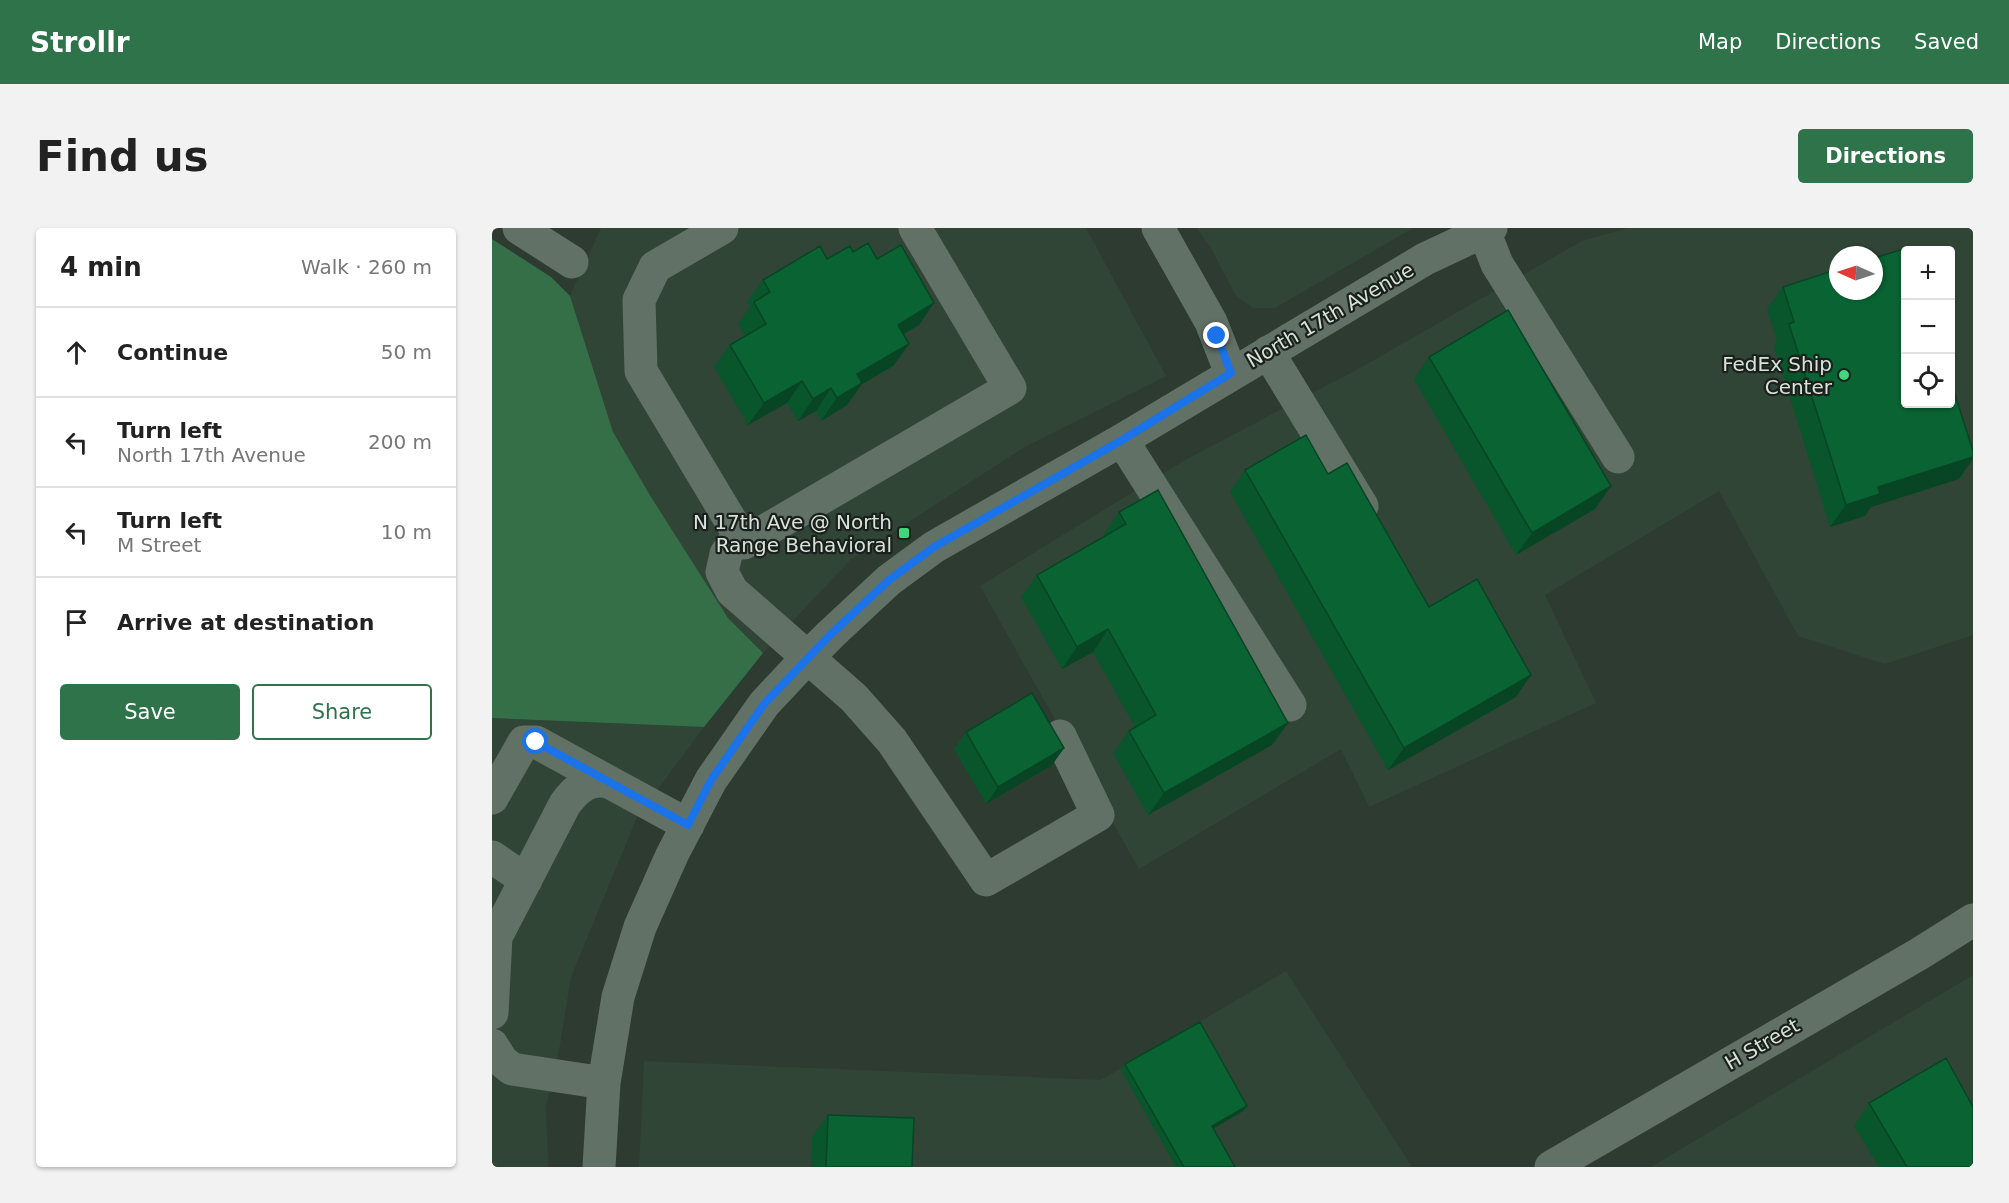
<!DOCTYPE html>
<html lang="en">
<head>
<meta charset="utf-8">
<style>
  :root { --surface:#fff; --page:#f2f2f2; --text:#222; --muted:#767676; --line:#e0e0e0; --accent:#2f734b }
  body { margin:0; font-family:"DejaVu Sans",sans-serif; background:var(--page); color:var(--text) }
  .controls { position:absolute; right:18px; top:18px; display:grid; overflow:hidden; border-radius:6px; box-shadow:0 2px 4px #0004 }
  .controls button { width:54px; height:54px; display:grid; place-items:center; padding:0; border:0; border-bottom:2px solid var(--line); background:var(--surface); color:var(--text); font:30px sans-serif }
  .compass { position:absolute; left:1337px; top:18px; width:54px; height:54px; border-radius:50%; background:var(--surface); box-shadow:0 2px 4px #0004; rotate:273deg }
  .stop { position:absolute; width:18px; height:18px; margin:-14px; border:4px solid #1a73e8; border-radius:50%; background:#fff }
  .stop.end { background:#1a73e8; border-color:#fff; box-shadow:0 2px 6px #0008 }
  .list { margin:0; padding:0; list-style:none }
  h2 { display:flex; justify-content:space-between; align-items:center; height:78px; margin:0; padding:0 24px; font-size:26px }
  h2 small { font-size:20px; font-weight:400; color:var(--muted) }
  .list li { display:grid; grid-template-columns:39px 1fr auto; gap:18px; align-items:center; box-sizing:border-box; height:90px; padding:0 24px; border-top:2px solid var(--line) }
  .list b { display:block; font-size:22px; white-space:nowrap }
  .list p { margin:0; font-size:20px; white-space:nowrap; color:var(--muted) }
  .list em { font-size:20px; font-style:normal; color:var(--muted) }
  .actions { display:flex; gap:12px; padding:18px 24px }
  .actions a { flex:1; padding:14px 0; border:2px solid var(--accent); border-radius:6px; text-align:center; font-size:21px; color:var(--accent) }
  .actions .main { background:var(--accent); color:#fff }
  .icon { flex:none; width:33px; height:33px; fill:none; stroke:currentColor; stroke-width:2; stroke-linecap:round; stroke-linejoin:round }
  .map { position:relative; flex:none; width:1481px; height:939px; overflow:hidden; border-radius:6px }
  header { display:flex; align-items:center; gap:36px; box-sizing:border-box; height:84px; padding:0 30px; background:var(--accent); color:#fff }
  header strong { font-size:28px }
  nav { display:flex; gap:33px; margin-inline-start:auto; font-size:21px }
  .intro { display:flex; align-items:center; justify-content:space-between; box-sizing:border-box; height:144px; padding:0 36px }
  h1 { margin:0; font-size:42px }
  .button { padding:15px 27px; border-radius:6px; background:var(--accent); color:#fff; font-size:21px; font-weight:700 }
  main { display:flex; gap:36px; padding:0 36px }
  aside { flex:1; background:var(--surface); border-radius:6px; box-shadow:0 2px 4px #0004 }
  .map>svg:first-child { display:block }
  .built { fill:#314537; fill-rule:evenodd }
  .green { fill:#356f48 }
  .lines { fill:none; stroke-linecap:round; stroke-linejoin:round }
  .minor { stroke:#627165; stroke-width:33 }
  .wall { fill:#09552c }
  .shaded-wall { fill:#074524 }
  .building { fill:#0a6333; stroke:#074524; stroke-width:1.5 }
  .route { stroke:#1a73e8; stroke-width:8 }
  .poi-dot { fill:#3fd77d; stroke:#1a201b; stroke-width:2 }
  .labels { text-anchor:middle; stroke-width:4.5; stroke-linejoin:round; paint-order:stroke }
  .street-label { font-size:20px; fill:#d8e1da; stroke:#1a201b }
  .poi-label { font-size:20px; fill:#d8e1da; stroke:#1a201b; text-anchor:end }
</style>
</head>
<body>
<header>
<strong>Strollr</strong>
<nav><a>Map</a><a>Directions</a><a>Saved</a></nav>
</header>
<div class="intro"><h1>Find us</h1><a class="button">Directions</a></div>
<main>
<aside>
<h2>4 min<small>Walk · 260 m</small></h2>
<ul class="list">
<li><svg class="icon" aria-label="ahead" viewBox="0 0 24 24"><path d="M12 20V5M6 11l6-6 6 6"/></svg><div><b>Continue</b></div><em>50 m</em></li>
<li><svg class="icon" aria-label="left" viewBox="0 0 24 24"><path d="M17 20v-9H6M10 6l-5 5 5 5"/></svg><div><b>Turn left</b><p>North 17th Avenue</p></div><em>200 m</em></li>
<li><svg class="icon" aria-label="left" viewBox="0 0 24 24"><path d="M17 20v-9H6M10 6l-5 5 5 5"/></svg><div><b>Turn left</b><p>M Street</p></div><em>10 m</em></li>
<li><svg class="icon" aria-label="arrive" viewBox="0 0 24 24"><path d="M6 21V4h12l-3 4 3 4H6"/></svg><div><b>Arrive at destination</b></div></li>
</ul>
<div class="actions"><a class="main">Save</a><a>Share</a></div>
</aside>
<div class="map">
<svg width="1481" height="939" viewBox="0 0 1481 939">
  <rect width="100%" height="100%" fill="#2d3b31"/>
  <path class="built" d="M109 0H594L674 148 531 220 358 332 271 425 236 390 159 269 121 204 78 68Z
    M705 0H921L783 80H761L744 68 720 22Z
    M1136 0H1481V407L1393 436 1306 408 1227 263 1053 367 1104 475 877 579 849 521 647 641 488 358 693 232 868 140 1090 13ZM1414 22H1458V176H1414ZM1346 27H1382V63H1346Z
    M0 490 212 499 145 589 79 749 68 817 54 878 56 939H0Z
    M794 743 920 939H147L152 833 609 852Z
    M1481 747V939H1159Z"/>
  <path class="green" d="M0 11 59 49 78 68 121 204 159 269 236 390 271 425 212 499 0 490Z"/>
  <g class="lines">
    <path class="minor" d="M27 0 80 34
      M230 0 163 39 147 72 149 143 252 315 518 160 423 0
      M666 0 719 94 739 145
      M992 3 1005 36 1126 229
      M776 124 870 278
      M630 212 798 477
      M247 306 234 326 230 344 240 363 362 470 400 513 494 652 606 587 568 508
      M0 570 32 514H44L117 554
      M0 629 34 652
      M0 785 4 709 73 576C84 561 97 549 117 554L196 597
      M0 817 10 833 20 841 112 855
      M107 939 112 855 126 769 148 699 180 627 219 552 272 476 316 429 339 406 397 352 442 319 630 212 933 31 999 0
      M1059 939 1427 726 1481 692"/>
  </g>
  <path class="wall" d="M361 24 385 31 442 75 427 97 411 106 417 116 401 138 370 156 355 177 329 193 324 183 306 193 295 175 256 197 222 139 238 117 253 108 246 96 258 79 255 74 271 52 335 31Z
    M1291 59 1467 251 1379 279 1373 288 1338 299 1282 118 1285 113 1275 81Z
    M937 129 1103 281 1024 327 922 151Z
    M753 242 836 246 937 379 1024 469 896 542 738 264Z
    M627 284 796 495 780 517 656 587 621 525 637 503 643 499 601 424 570 441 529 369 545 347 612 308V306Z
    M474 504 572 520 560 537 494 576 462 521Z
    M633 836 755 878 751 883 721 901 743 939H684L629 842Z
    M1377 875 1481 939H1387L1362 898Z
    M336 887 420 939H319L320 909Z"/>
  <path class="shaded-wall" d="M442 75 427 97 390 119 406 97Z
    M417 116 401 138 370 156 355 177 329 193 345 170 365 146Z
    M310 153 295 175 256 197 272 175Z
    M339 160 324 183 306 193 321 171Z
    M1481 229V231L1467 251 1379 279 1373 288 1338 299 1354 277 1386 259Z
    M1119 258 1103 281 1024 327 1040 305Z
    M616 401 601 424 570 441 585 419Z
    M1039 447 1024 469 896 542 912 520Z
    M796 495 780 517 656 587 672 565Z
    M572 520 560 537 494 576 506 559Z
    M755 878 751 883 716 904 720 898Z"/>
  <path class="building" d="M376 15 385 31 409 17 442 75 406 97 417 116 365 146 370 155 345 170 339 160 321 171 310 153 272 175 238 117 274 96 262 74 278 64 271 52 328 18 335 31 358 18 361 24Z
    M1412 21 1413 25V176H1458V151L1481 223V229L1386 259 1388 266 1354 277 1297 96 1302 94 1291 59 1346 41V63H1382V30Z
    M1016 82 1119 258 1040 305 937 129Z
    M814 207 836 246 855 235 937 379 985 351 1039 447 912 520 753 242Z
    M666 262 796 495 672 565 637 503 664 487 616 401 585 419 545 347 634 296 627 284Z
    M540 465 572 520 506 559 474 504Z
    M708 794 755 878 720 898 743 939H692L633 836Z
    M1454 830 1481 879V939H1415L1377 875Z
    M336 887 422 890 420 939H334Z"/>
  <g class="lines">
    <path class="route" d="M44 514 196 597 219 552 272 476 339 406 397 352 442 319 630 212 739 145 725 108"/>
  </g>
  <g class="poi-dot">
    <circle cx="1352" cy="147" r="6"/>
    <rect x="406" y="299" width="12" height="12" rx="3"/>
  </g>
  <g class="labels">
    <g class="street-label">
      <text transform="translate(838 87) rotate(-30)" y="7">North 17th Avenue</text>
      <text transform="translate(1270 816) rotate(-30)" y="7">H Street</text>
    </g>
    <g class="poi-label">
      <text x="1340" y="143">FedEx Ship<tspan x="1340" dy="23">Center</tspan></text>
      <text x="400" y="301">N 17th Ave @ North<tspan x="400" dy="23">Range Behavioral</tspan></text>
    </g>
  </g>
</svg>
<div class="controls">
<button>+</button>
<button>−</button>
<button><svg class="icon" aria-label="locate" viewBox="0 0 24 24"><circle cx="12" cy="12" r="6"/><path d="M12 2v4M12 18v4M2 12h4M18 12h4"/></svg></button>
</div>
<svg class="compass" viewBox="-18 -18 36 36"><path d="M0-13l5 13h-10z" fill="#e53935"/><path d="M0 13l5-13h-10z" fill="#767676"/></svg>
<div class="stop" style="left:44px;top:514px"></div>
<div class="stop end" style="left:725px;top:108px"></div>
</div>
</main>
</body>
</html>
